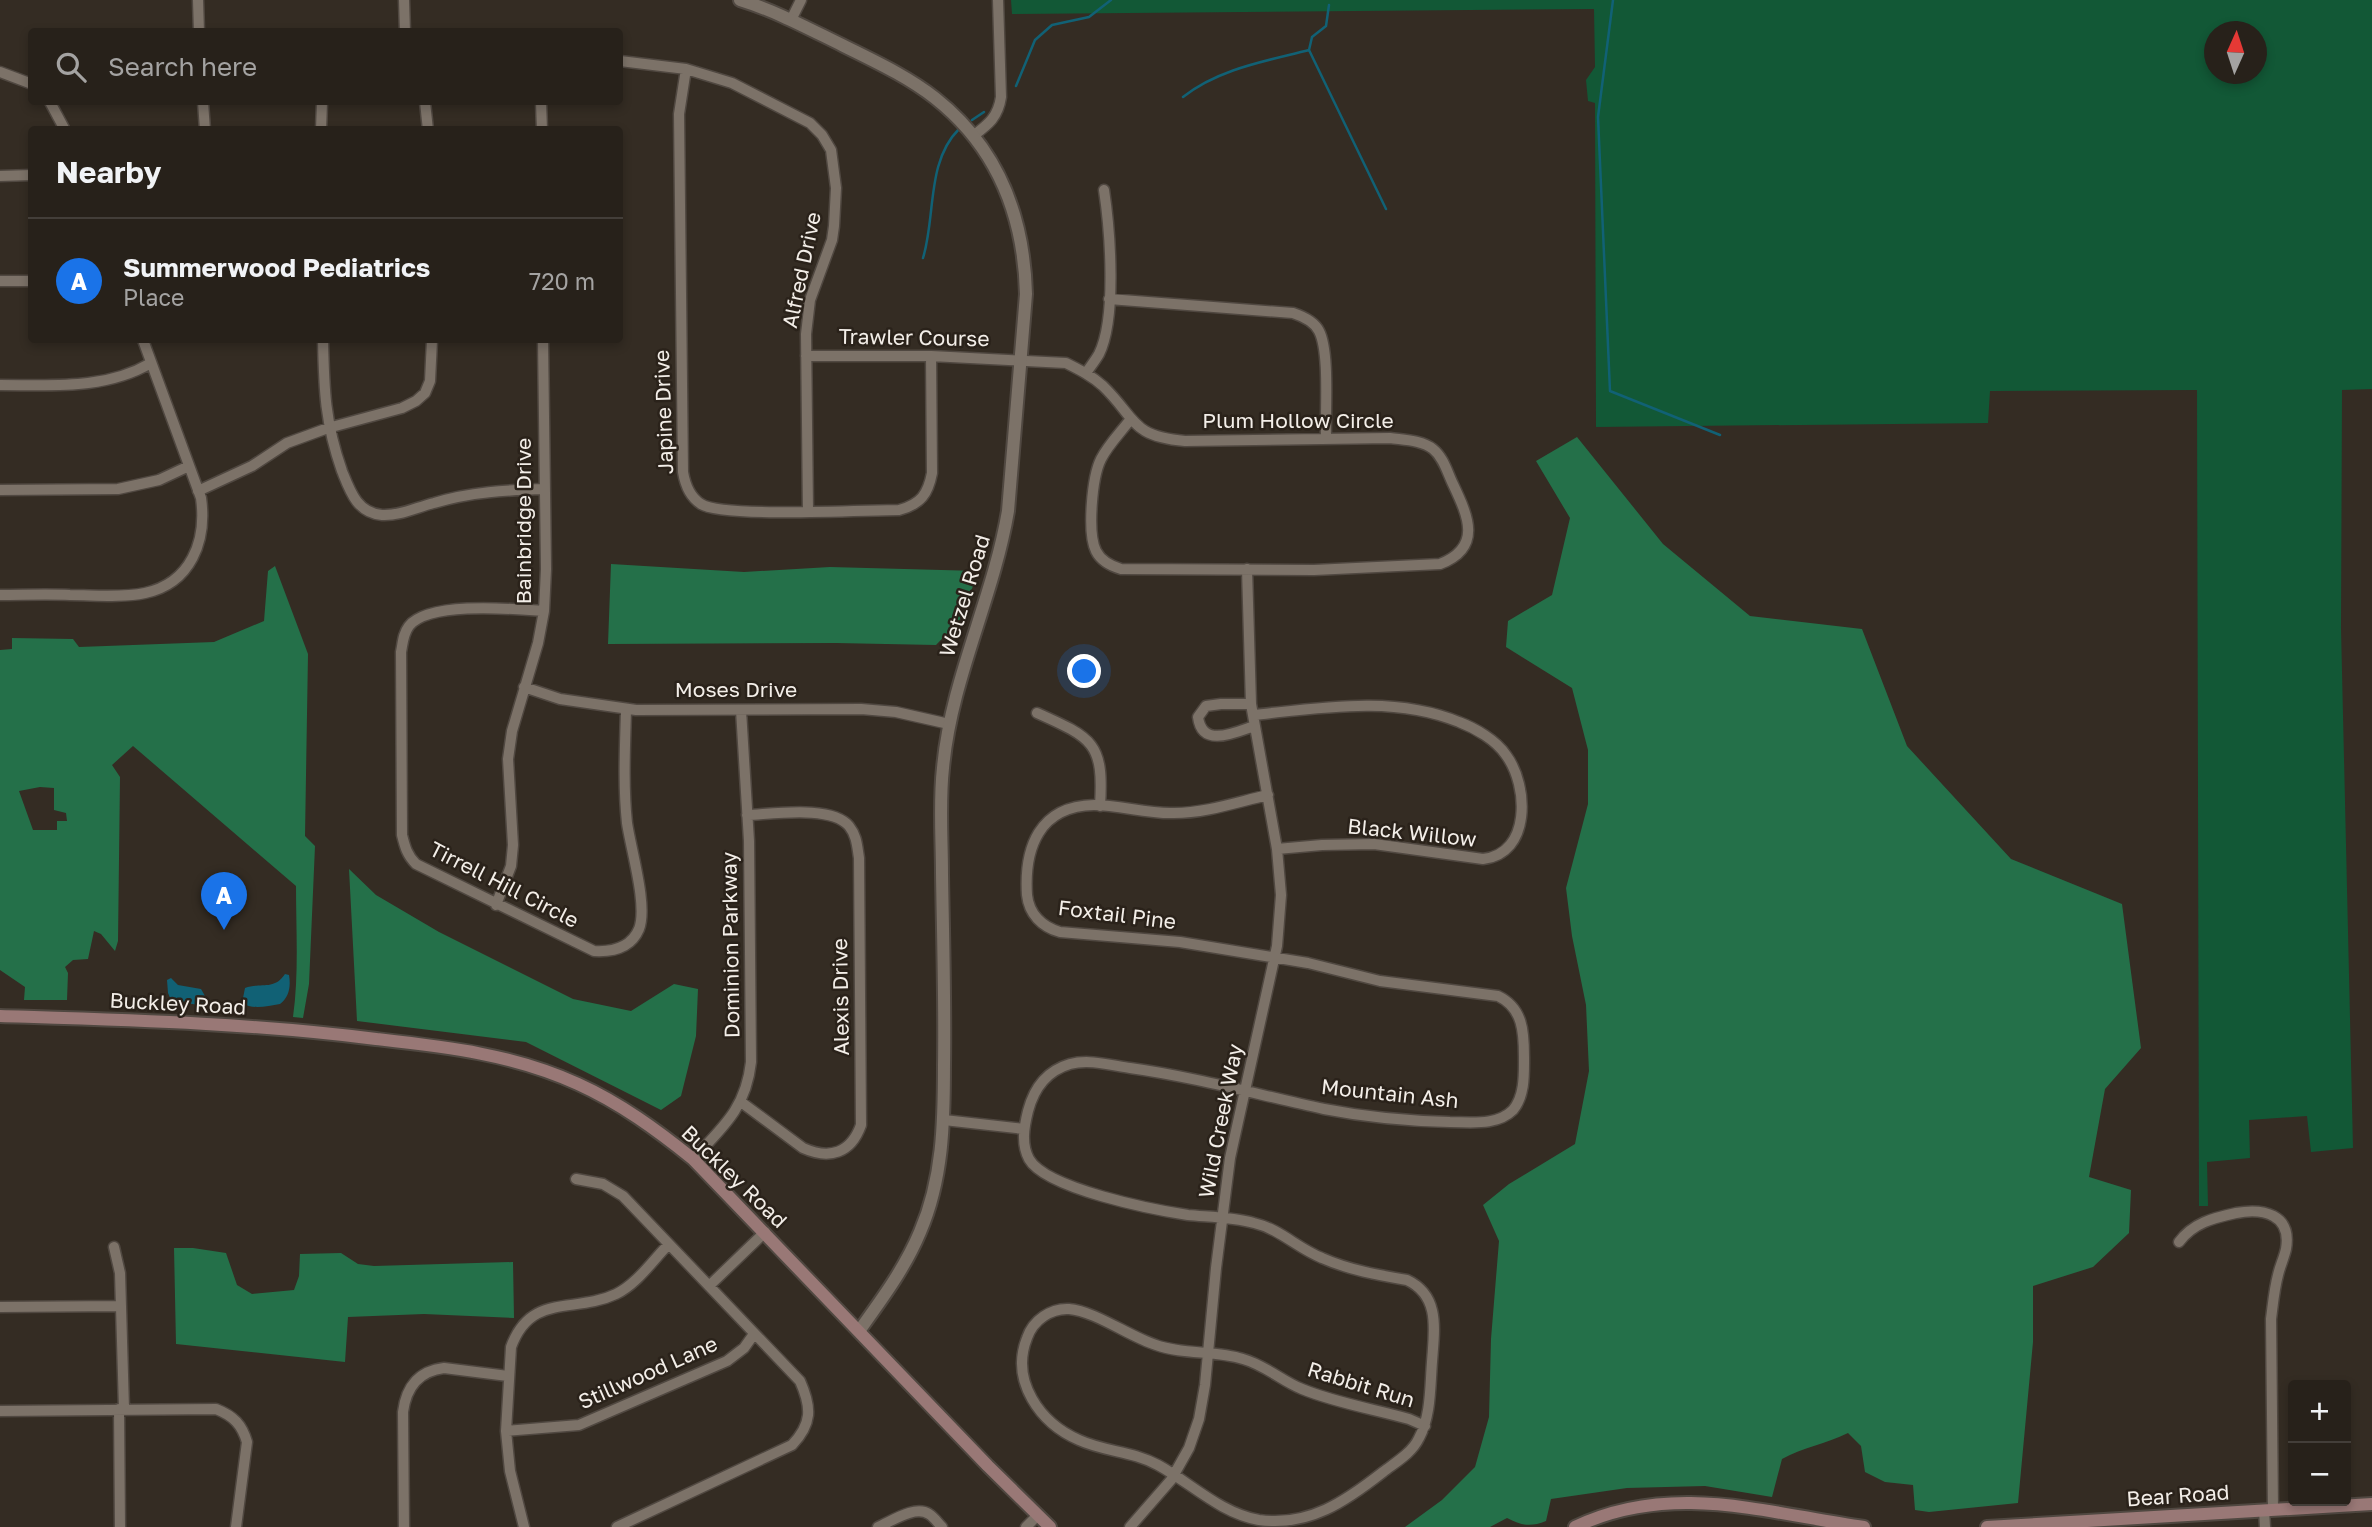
<!DOCTYPE html>
<html lang="en">
<head>
<meta charset="utf-8">
<style>
  :root { --surface:#27211a; --page:#2f2923; --text:#f1f3f6; --muted:#a4a3a2; --line:#433e39; --accent:#1a73e8 }
  body { margin:0; font-family:"Golos Text",sans-serif; background:var(--page); color:var(--text) }
  .controls { position:absolute; right:21px; bottom:21px; display:grid; overflow:hidden; border-radius:7px; box-shadow:0 4px 10px #0003 }
  .controls button { width:63px; height:63px; display:grid; place-items:center; padding:0; border:0; border-bottom:2px solid var(--line); background:var(--surface); color:var(--text); font:35px sans-serif }
  .compass { position:absolute; left:2204px; top:21px; width:63px; height:63px; border-radius:50%; background:var(--surface); box-shadow:0 4px 10px #0003; rotate:3deg }
  .you { position:absolute; left:1085px; top:672px; width:24px; height:24px; margin:-18px; border:5px solid #fff; border-radius:50%; background:#1a73e8; box-shadow:0 0 0 10px #1a73e833 }
  .badge { display:grid; place-items:center; width:46px; height:46px; border-radius:50%; background:var(--accent); color:#fff; font-size:23px; font-weight:700 }
  .pin { position:absolute; translate:-50% -58px; filter:drop-shadow(0 2px 4px #0008) }
  .pin::after { content:''; position:absolute; top:37px; width:24px; height:21px; background:inherit; clip-path:polygon(0 0,100% 0,50% 100%) }
  .list { margin:0; padding:0; list-style:none }
  h2 { display:flex; justify-content:space-between; align-items:center; height:91px; margin:0; padding:0 28px; font-size:30px }
  h2 small { font-size:23px; font-weight:400; color:var(--muted) }
  .list li { display:grid; grid-template-columns:46px 1fr auto; gap:21px; align-items:center; box-sizing:border-box; height:126px; padding:0 28px; border-top:2px solid var(--line) }
  .list b { display:block; font-size:26px; white-space:nowrap }
  .list p { margin:0; font-size:23px; white-space:nowrap; color:var(--muted) }
  .list em { font-size:23px; font-style:normal; color:var(--muted) }
  .icon { flex:none; width:38px; height:38px; fill:none; stroke:currentColor; stroke-width:2; stroke-linecap:round; stroke-linejoin:round }
  .map { position:relative; flex:none; width:2372px; height:1527px; overflow:hidden }
  .search { position:absolute; background:var(--surface); box-shadow:0 4px 10px #0003; left:28px; top:28px; width:595px; height:77px; display:flex; align-items:center; gap:18px; box-sizing:border-box; padding:0 24px; border-radius:7px; color:var(--muted); font-size:26px }
  .panel { position:absolute; background:var(--surface); box-shadow:0 4px 10px #0003; left:28px; top:126px; width:595px; height:217px; border-radius:7px }
  .map>svg:first-child { display:block }
  .green { fill:#125836; fill-rule:evenodd }
  .forest { fill:#247049; fill-rule:evenodd }
  .water { fill:#116175 }
  .lines { fill:none; stroke-linecap:round; stroke-linejoin:round }
  .stream { stroke:#116175; stroke-width:2.5 }
  .minor-casing { stroke:#504841; stroke-width:13 }
  .tertiary-casing { stroke:#504841; stroke-width:16 }
  .secondary-casing { stroke:#504841; stroke-width:16 }
  .minor { stroke:#7c7268; stroke-width:10 }
  .tertiary { stroke:#7c7268; stroke-width:12 }
  .secondary { stroke:#997876; stroke-width:12 }
  .labels { text-anchor:middle; stroke-width:5; stroke-linejoin:round; paint-order:stroke }
  .street-label { font-size:21px; fill:#f3eee8; stroke:#2a221a }
</style>
</head>
<body>
<div class="map">
<svg width="2372" height="1527" viewBox="0 0 2372 1527">
  <rect width="100%" height="100%" fill="#342c23"/>
  <path class="green" d="M1011 0H2372V389L2342 390 2341 628 2353 1148 2311 1152 2307 1116 2249 1120 2250 1158 2207 1162 2208 1206H2199L2197 390 1990 391 1988 423 1596 427 1595 103 1588 101 1586 80 1595 67 1594 9 1012 14ZM2214 32H2256V74H2214Z"/>
  <path class="forest" d="M1577 437 1663 544 1750 616 1862 629 1907 746 2011 859 2122 904 2141 1048 2105 1089 2089 1177 2131 1190 2129 1233 2093 1267 2033 1286V1342L2018 1503 1929 1512 1915 1510 1913 1485 1885 1482 1865 1472 1861 1446 1848 1433C1826 1444 1803 1447 1782 1459L1772 1497 1705 1486 1627 1488 1551 1499 1546 1521C1531 1527 1522 1526 1507 1518L1490 1527H1405L1442 1500 1475 1467 1489 1417 1491 1339 1499 1241 1483 1205 1509 1184 1575 1144 1589 1071 1586 1005 1572 936 1566 888 1588 804V750L1572 688 1506 647 1508 621 1552 595 1570 518 1536 461Z
    M611 564 744 572 830 567 979 571 959 621 936 645 836 643 608 644Z
    M275 566 308 654 305 836 315 846 309 984 303 1018 293 1017C299 974 296 930 296 886L133 746 112 765 120 777 118 941 115 951 101 934 94 931 88 959 73 960 65 967 68 973 67 1000H24L25 987 0 970V650L12 649V638L73 639 79 647 214 642 264 621 268 571ZM40 787 54 788V810L66 813 67 821H57V830H33L19 791Z
    M349 869 376 895 439 932 573 999 631 1011 674 984 698 989 696 1036 681 1096 661 1110 526 1042 357 1021Z
    M174 1248H193L226 1253 237 1285 252 1294 294 1290 299 1276 300 1254 341 1253 358 1264 374 1266 513 1262 514 1318 424 1314 348 1317 345 1362 176 1344Z"/>
  <path class="water" d="M285 974 289 975C291 987 289 997 280 1004 267 1006 253 1010 242 1003L245 988C260 982 274 991 285 974Z
    M171 978 178 985 201 989 205 996 204 1003 198 1005 171 1000 168 993 167 980Z"/>
  <g class="lines">
    <path class="stream" d="M1613 0 1598 117 1610 391 1720 435
      M1329 5 1326 26 1312 37 1309 50 1386 209
      M1016 86 1035 40 1052 25 1089 17 1111 0
      M1183 97C1218 69 1266 61 1309 50
      M972 120 984 112
      M923 258C936 216 926 162 959 129"/>
    <defs>
      <path id="minor" d="M198 0 199 32
        M404 0 405 32
        M791 20 801 0
        M620 61 686 69 732 83 810 123 822 135 831 150 836 188 834 226 832 240 810 300 806 334 808 511
        M686 69 679 114 683 472C685 484 690 497 701 504 722 518 865 510 899 510 921 504 928 494 932 473L931 356
        M0 72 32 84
        M50 102 65 130
        M203 102 205 130
        M425 102 428 130
        M541 102 542 130
        M321 130 322 102
        M973 136C989 124 998 117 1001 97L998 0
        M0 176 32 175
        M0 281H32
        M1109 299 1293 313C1302 316 1314 321 1319 331 1330 352 1325 413 1326 439
        M323 340C324 389 325 423 342 471 350 491 357 513 382 515 400 516 417 507 434 503 470 492 507 490 545 489
        M806 356H931L1066 363C1080 370 1092 376 1103 386 1137 419 1130 436 1185 441L1390 438C1404 440 1422 440 1433 449 1443 457 1447 471 1452 482 1467 514 1484 547 1440 564L1314 570 1121 569C1111 566 1101 561 1096 551 1087 533 1092 477 1101 459 1108 445 1120 433 1130 420
        M1086 373C1090 367 1095 361 1099 354 1117 318 1110 230 1104 190
        M0 385C52 385 105 390 151 363
        M0 490 118 489 159 480 189 466
        M198 491 252 466 287 443 328 428 402 408 416 401 425 393 430 381 432 340
        M0 595C23 595 46 594 70 595 94 595 121 598 145 593 191 583 207 541 201 498L143 340
        M544 611C514 609 429 601 409 626 403 634 403 642 401 652L402 835C405 847 407 855 416 864L594 951C612 952 631 948 639 929 648 906 631 850 627 823 623 785 625 747 626 710
        M524 687 560 699 636 710 861 709 896 712 949 724
        M1251 704H1221L1206 706 1198 717C1202 748 1234 733 1254 726
        M1037 713C1093 738 1104 743 1100 806
        M1253 715C1320 708 1394 695 1459 722 1475 728 1496 740 1506 755 1529 786 1531 854 1483 859L1374 844 1322 845 1277 849
        M1268 795C1237 802 1206 813 1174 813 1147 814 1120 805 1094 805 1039 806 1024 848 1027 895 1029 914 1042 927 1060 932L1180 942 1308 963 1380 981 1498 996C1523 1008 1524 1032 1524 1057 1524 1074 1525 1096 1513 1110 1497 1126 1471 1122 1450 1122 1408 1121 1365 1117 1324 1109 1259 1095 1195 1077 1130 1068 1110 1065 1089 1059 1070 1064 1046 1071 1034 1088 1028 1111 1024 1127 1021 1144 1029 1159 1046 1189 1155 1210 1188 1215 1210 1217 1232 1217 1254 1223 1280 1229 1297 1248 1322 1258 1349 1270 1378 1275 1407 1280 1441 1296 1434 1331 1432 1362 1430 1387 1431 1416 1419 1438 1412 1453 1396 1462 1383 1472 1346 1501 1309 1527 1259 1520 1220 1513 1191 1483 1158 1465 1133 1451 1105 1452 1079 1440 1040 1423 1010 1381 1027 1338 1033 1320 1051 1308 1069 1309 1095 1311 1130 1337 1156 1345 1184 1355 1215 1350 1243 1359 1265 1365 1282 1381 1302 1389 1336 1403 1374 1409 1409 1419L1425 1426
        M496 905 511 866 513 845 508 759 512 731 538 643 544 611 546 569 543 340
        M741 1102 803 1148C830 1160 851 1153 861 1125L859 858C857 846 857 836 849 826 832 805 773 814 747 815
        M944 1120 1024 1129
        M693 1159C723 1127 746 1108 751 1062L749 841 741 710
        M576 1179 603 1184 623 1196 800 1381C812 1408 812 1424 792 1445L617 1527
        M2179 1242C2193 1223 2213 1218 2236 1213 2263 1208 2292 1214 2286 1249 2284 1258 2280 1266 2278 1275 2274 1290 2273 1304 2271 1319L2273 1510
        M114 1247 120 1273 124 1409
        M709 1286 765 1232
        M0 1307 121 1306
        M119 1409 120 1527
        M0 1411 216 1409C234 1416 242 1425 247 1442L236 1527
        M506 1431 579 1425 727 1361 744 1348 754 1334
        M2264 1510 2265 1527
        M404 1527 403 1412C406 1388 418 1371 444 1368L508 1376
        M524 1527 510 1471 506 1431 511 1347C531 1292 574 1314 616 1294 637 1284 653 1260 668 1245
        M878 1527C892 1521 915 1505 929 1514 934 1517 938 1523 942 1527
        M1026 1527 1038 1515
        M1130 1527 1171 1480 1189 1448 1199 1419 1205 1385 1216 1268 1230 1158 1277 946 1281 895 1277 849 1251 704 1247 569"/>
      <path id="tertiary" d="M740 0C776 11 809 29 842 45 874 61 907 76 935 98 997 147 1024 216 1026 294L1008 511C993 599 951 679 943 768 939 803 942 839 942 874 943 938 945 1001 944 1065 944 1122 943 1179 920 1232 905 1268 882 1299 859 1331"/>
      <path id="secondary" d="M0 1016C126 1020 252 1023 376 1039 447 1047 512 1054 578 1084 620 1103 657 1130 693 1159L988 1466 1050 1527
        M1575 1527C1672 1481 1765 1513 1864 1527
        M1987 1527 2372 1504"/>
    </defs>
    <use href="#minor" class="minor-casing"/>
    <use href="#tertiary" class="tertiary-casing"/>
    <use href="#secondary" class="secondary-casing"/>
    <use href="#minor" class="minor"/>
    <use href="#tertiary" class="tertiary"/>
    <use href="#secondary" class="secondary"/>
  </g>
  <g class="labels">
    <g class="street-label">
      <text transform="translate(802 270) rotate(-78)" y="7">Alfred Drive</text>
      <text transform="translate(914 338) rotate(1)" y="7">Trawler Course</text>
      <text transform="translate(664 412) rotate(-92)" y="7">Japine Drive</text>
      <text x="1298" y="428">Plum Hollow Circle</text>
      <text transform="translate(524 521) rotate(-90)" y="7">Bainbridge Drive</text>
      <text transform="translate(965 596) rotate(-73)" y="7">Wetzel Road</text>
      <text x="736" y="697">Moses Drive</text>
      <text transform="translate(1412 833) rotate(6)" y="7">Black Willow</text>
      <text transform="translate(504 885) rotate(27)" y="7">Tirrell Hill Circle</text>
      <text transform="translate(1117 915) rotate(7)" y="7">Foxtail Pine</text>
      <text transform="translate(731 945) rotate(-91)" y="7">Dominion Parkway</text>
      <text transform="translate(841 997) rotate(-91)" y="7">Alexis Drive</text>
      <text transform="translate(178 1004) rotate(3)" y="7">Buckley Road</text>
      <text transform="translate(1390 1094) rotate(6)" y="7">Mountain Ash</text>
      <text transform="translate(1221 1121) rotate(-79)" y="7">Wild Creek Way</text>
      <text transform="translate(734 1177) rotate(44)" y="7">Buckley Road</text>
      <text transform="translate(648 1373) rotate(-24)" y="7">Stillwood Lane</text>
      <text transform="translate(1361 1385) rotate(17)" y="7">Rabbit Run</text>
      <text transform="translate(2178 1496) rotate(-4)" y="7">Bear Road</text>
    </g>
  </g>
</svg>
<div class="controls">
<button>+</button>
<button>−</button>
</div>
<svg class="compass" viewBox="-18 -18 36 36"><path d="M0-13l5 13h-10z" fill="#e53935"/><path d="M0 13l5-13h-10z" fill="#a4a3a2"/></svg>
<div class="you"></div>
<div class="pin badge" style="left:224px;top:930px">A</div>
<div class="search"><svg class="icon" aria-label="search" viewBox="0 0 24 24"><circle cx="10" cy="10" r="6"/><path d="M15 15l6 6"/></svg>Search here</div>
<section class="panel">
<h2>Nearby<small></small></h2>
<ul class="list">
<li><span class="badge">A</span><div><b>Summerwood Pediatrics</b><p>Place</p></div><em>720 m</em></li>
</ul>
</section>
</div>
</body>
</html>
